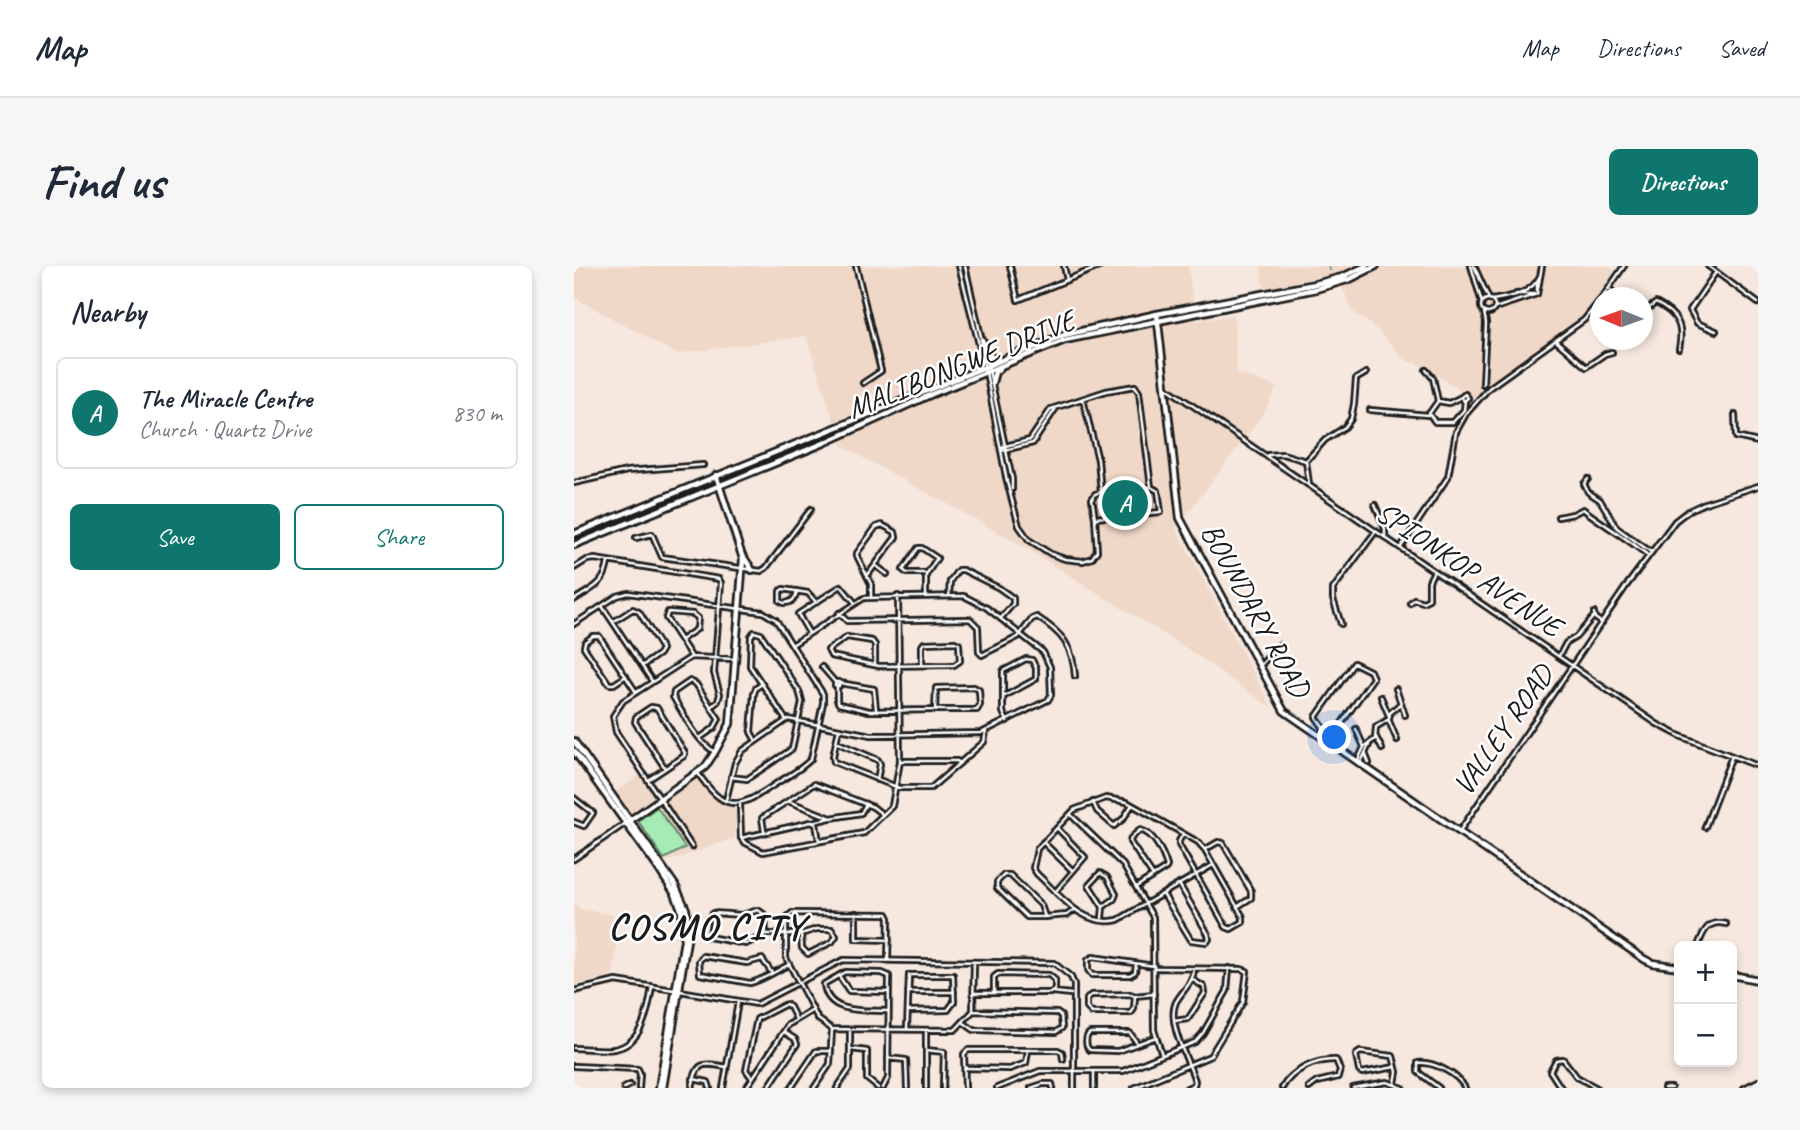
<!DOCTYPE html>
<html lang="en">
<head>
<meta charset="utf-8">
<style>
  :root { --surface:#fff; --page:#f6f6f7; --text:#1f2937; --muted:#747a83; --line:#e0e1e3; --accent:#0f766e }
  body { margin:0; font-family:Caveat,sans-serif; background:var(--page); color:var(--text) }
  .controls { position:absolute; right:21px; bottom:21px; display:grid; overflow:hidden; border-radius:10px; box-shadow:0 4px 10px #0003 }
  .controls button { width:63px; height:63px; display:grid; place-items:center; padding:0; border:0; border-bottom:2px solid var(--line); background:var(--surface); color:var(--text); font:35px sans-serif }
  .compass { position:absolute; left:1016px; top:21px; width:63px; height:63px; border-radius:50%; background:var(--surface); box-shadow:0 4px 10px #0003; rotate:271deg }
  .you { position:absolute; left:761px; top:472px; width:24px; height:24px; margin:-18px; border:5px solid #fff; border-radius:50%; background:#1a73e8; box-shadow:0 0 0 10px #1a73e833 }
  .badge { display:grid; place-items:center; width:46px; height:46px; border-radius:50%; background:var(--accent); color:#fff; font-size:23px; font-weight:700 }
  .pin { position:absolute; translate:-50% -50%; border:4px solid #fff; box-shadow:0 2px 7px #0006 }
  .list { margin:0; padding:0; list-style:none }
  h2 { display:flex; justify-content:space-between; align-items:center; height:91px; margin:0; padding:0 28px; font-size:30px }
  h2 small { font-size:23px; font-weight:400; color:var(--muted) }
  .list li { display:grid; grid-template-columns:46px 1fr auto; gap:21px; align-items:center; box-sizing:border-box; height:112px; margin:0 14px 14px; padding:0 14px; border:2px solid var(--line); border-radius:10px }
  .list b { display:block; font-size:26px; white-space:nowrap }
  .list p { margin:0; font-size:23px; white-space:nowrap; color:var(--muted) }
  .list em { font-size:23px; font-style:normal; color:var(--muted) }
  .actions { display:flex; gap:14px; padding:21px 28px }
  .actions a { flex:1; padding:16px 0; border:2px solid var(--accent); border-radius:10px; text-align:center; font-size:24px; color:var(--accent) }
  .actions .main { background:var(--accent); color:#fff }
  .map { position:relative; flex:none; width:1184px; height:822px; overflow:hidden; border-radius:10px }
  header { display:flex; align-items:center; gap:42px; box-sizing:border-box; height:98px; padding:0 35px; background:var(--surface); border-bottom:2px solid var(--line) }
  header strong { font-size:33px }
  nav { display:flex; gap:38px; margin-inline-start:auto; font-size:24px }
  .intro { display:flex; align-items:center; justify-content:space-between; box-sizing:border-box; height:168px; padding:0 42px }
  h1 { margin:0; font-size:49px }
  .button { padding:18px 32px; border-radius:10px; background:var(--accent); color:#fff; font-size:24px; font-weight:700 }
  main { display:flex; gap:42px; padding:0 42px }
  aside { flex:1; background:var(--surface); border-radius:10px; box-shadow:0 4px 10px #0003 }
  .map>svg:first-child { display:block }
  .built { fill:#f0d8c8 }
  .green { fill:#a6ebb6; stroke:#618469; stroke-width:2 }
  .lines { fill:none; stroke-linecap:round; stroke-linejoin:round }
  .stream { stroke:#5c8a95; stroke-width:2 }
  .street-casing { stroke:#1c1c1c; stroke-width:8 }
  .secondary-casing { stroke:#1c1c1c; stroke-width:10 }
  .street { stroke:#fff; stroke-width:2.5 }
  .secondary { stroke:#fff; stroke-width:4.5 }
  .labels { text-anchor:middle; stroke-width:5; stroke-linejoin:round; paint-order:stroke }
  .street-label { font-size:30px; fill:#1c1c1c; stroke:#fff }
  .district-label { font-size:37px; font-weight:bold; letter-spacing:2px; fill:#1c1c1c; stroke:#fff }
</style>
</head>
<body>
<header>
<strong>Map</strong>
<nav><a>Map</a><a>Directions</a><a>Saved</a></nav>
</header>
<div class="intro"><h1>Find us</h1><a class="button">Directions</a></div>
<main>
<aside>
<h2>Nearby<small></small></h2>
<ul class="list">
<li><span class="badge">A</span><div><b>The Miracle Centre</b><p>Church · Quartz Drive</p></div><em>830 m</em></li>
</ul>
<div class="actions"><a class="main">Save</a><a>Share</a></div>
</aside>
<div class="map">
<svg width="1184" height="822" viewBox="0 0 1184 822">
  <rect width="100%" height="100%" fill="#f6e8df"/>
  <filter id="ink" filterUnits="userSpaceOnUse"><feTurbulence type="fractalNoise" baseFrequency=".0143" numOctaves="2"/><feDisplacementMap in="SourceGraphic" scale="14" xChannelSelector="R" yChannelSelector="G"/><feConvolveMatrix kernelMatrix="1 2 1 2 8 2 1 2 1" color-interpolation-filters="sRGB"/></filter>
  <g filter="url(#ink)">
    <path class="built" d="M0 0H614L622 55 660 49 663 107 703 121 692 143 679 162 602 262 698 442 615 384 442 276 268 180 232 70 102 88 0 31Z
      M686 0H1034L1045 8 1013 51 900 132 840 95 837 97 828 91 799 60 779 46 762 7 694 23 689 19Z
      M66 509 82 531 56 550 40 527Z
      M124 511 136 530 162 544 161 572 95 595 86 594 59 554Z
      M0 637 7 643 46 650 39 710 0 720Z"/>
    <path class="green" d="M83 541 111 582 90 593 64 555Z"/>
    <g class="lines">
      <path class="stream" d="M754 0 756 4"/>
      <defs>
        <path id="street" d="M282 0 307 105 289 117
          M385 0 412 106 433 216 445 260 455 274 477 288 491 293 509 295 518 292 523 285 521 252
          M391 0 408 75
          M436 0 444 34 527 0
          M490 0 493 14
          M897 0 908 37
          M900 0 915 33
          M1134 0 1184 37
          M1035 23 1047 32
          M942 28H963V18
          M1028 32 1050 0
          M907 40a7 7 0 1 1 14 0a7 7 0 1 1-14 0Z
          M918 34C935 31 958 28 966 10
          M921 42 963 28 968 0
          M1069 46 1082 37C1103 48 1110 59 1105 83
          M1142 65 1123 57 1116 44 1142 6
          M982 75 1012 101 1031 88 1038 86
          M411 85 438 213V223
          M852 104 859 112 864 135
          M909 118 912 57 910 46
          M593 122 1083 458 1106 470 1184 500
          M891 128 894 132 890 135 887 131Z
          M509 133 524 194 527 226 521 228 518 233 521 252 587 246 584 225 577 221
          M796 144 854 149 864 135 875 137 887 131
          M856 149 861 156H879L890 144 891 135
          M1161 149 1162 171 1184 176
          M427 181 456 174 477 143 532 125 561 120 565 126 577 221 527 226
          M427 185 459 177 482 142
          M694 189 709 188 732 195
          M1014 213 1010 218 1014 226 1026 234 1043 262 1077 286
          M0 217 53 205 129 199
          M735 218 732 195 751 174 771 161 777 153 780 138 782 113 792 107
          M801 239 811 263V271
          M984 251 999 248 1009 243C1031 260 1053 272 1075 290
          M62 272 78 268 88 291 187 305 192 302 237 243
          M827 281 874 211 882 166 892 148 915 122 1010 54 1027 33
          M301 299 313 308
          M0 302 13 294 21 293 145 313 147 317 140 407 146 428 144 435 137 441
          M293 310 322 271 321 266 308 259 302 261 283 287V290L297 318V331
          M223 325C222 332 218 337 210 337L206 335V325L209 323 234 327 241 335
          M352 329V309L363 292 348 282H344L329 304 333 307H353
          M375 330 376 315 384 304H389L425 322 439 332V338L427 352
          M0 334C18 322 31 319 34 296
          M836 337 840 333 849 336 855 333V315L860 305
          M28 340 78 415
          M265 347 273 355 396 353 404 361 405 386 408 389 444 371 458 353 463 351C488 367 499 380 501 410
          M1020 347 1021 352 1028 357
          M39 356 59 343 65 346 88 383 85 388 68 400
          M0 358 43 330 54 327 189 346 202 354 249 428V437L237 493C227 504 212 511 200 519 162 545 150 545 123 506
          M767 358 759 333V323L802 265
          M235 367 224 348 267 320 281 337
          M107 374 123 363 124 352 119 348 94 346 92 352 117 390
          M985 390 992 377 1002 371 1020 350
          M780 397 796 405 799 412 763 464 757 466 749 461 742 451Z
          M301 399V379L298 375 273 371 254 384 257 390 305 400 380 399 386 395 385 378 381 376 350 377 348 380V399
          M248 401 261 416
          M685 401 705 379
          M52 410 40 418H35L10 381 11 376 19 370H25L62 426
          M262 416H265V420L261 419Z
          M266 417 300 423 302 443
          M263 420V434L265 438 295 445 361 444 362 422 400 421 405 424 406 439 403 444H361
          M822 423 831 449
          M429 431V405L452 393 458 394 462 402V413L429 431V446L433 455
          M807 431 815 450
          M815 455 823 474
          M265 463 259 490 260 496 325 522H357L410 476 412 466
          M782 463 790 481
          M802 471 808 483
          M126 472 140 462 145 453 122 418 116 415 100 426 99 431C110 449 123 476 141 486
          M182 475 177 466 180 427 182 422 188 418
          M262 476 304 494 306 498 303 514
          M791 487 795 497
          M784 494 790 481 801 473 802 461 815 453 816 447 827 437
          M328 495H383L386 497
          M786 498 795 479
          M157 511 173 513 218 483 228 436 225 425 187 368 180 366 177 370 176 400 212 454
          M74 514 110 490 111 487 83 442 77 441 62 451 61 456 91 502
          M0 532 19 547 10 560 0 556
          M152 534 161 497 168 485 214 453 297 469 407 467 474 434 477 429 476 401 469 386 413 342 390 330 290 332 218 379
          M214 535 257 552 287 547 292 538
          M519 536 523 545 540 560 549 553 558 539
          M166 539 167 572 170 576 189 586 290 567 318 540 326 495 324 330
          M496 548 549 599 579 651 580 764 588 789
          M239 556 256 552
          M1131 561 1158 490
          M190 565 188 552 240 518 299 541 308 548
          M885 566 1053 319 1101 255 1114 245 1131 237 1184 220
          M609 568 605 575V579L652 661 657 663 669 656V651L631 584 624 576 553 536 532 532 500 544 463 583 459 602 463 608C486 629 509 662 544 654L597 623C611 615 625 607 639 599
          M167 572 237 556 242 558 245 575
          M469 576 499 605
          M118 581 42 466 39 450 49 435 117 391 161 393
          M632 583 644 576 649 577 677 625V632L663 641
          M0 593 52 557
          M562 621 592 602 593 600C589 587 580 567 566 564L557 572 556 576 579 610
          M482 625 511 591 483 562
          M589 628 617 674 633 676 635 673 634 668 605 618
          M282 647V673L315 674
          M471 651H453L423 622V616L430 609H436L467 639 471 651 493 649 500 644
          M528 652 529 641 515 619 526 607 533 611 542 628 540 633 529 641
          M192 668 191 649 184 644 168 649 139 647 133 654 131 666 135 671 172 678 192 668H227L243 663H258L262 670 258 676 234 688 228 682 227 668
          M1124 680C1129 666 1134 653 1152 658
          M314 694 315 652 313 648 218 647 212 652V692L244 753 258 763 381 764 399 745 400 696
          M562 698 561 706 556 709H518L514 704V694L519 691 580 700
          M198 707 188 693 173 697 129 690 125 695 126 708 176 717C189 714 202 705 214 699
          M265 710 275 725 314 726
          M0 725 42 715 100 724
          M106 725 183 738 269 694 480 697 497 711 500 718V822
          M334 726H380
          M479 726 497 728
          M400 727H476L481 724V714L475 709 424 708 420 711V727
          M561 730 560 743 557 747H518L513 742V733L517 729 556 728 561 730 580 728
          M600 755 614 753 631 727 630 721 618 713
          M390 757 400 764 482 766 488 762 487 750 483 747 399 745
          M333 763 335 709H379L380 736 374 744 334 745
          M563 777 556 767H516C511 770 511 781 516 784L544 785 582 771
          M0 782C13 782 27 785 40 783 68 779 75 743 78 720
          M277 783 293 785V813L304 822
          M352 784 370 786 369 822
          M314 792 332 794 333 822
          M0 800 64 803 66 808 65 822
          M821 801 788 807 785 805 782 789 786 786 819 790 823 806 821 817
          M392 802 436 803 452 797 454 785
          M178 812 172 804 183 753 212 738 216 741 222 753
          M119 813 134 816 136 822
          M50 822 56 819
          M118 822C123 796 127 796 152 801
          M149 822 164 736
          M172 822 214 759 239 744
          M194 822 223 778 221 773 210 766
          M217 822 242 785H257
          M240 822 256 798 258 764
          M263 822 276 803V766
          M309 822 314 812 315 710 308 707 271 706 250 718C253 749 291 744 314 745
          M352 822V766
          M391 822 390 788 394 784H484L488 786 489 793
          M423 822 466 805H549L621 776 629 767 653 725 655 702
          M457 822 469 818H478L479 822
          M520 822V805
          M560 822 636 790 669 736 673 705 667 703 581 702
          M613 822 620 819 621 815C615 795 592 757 602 736 608 725 620 716 620 703
          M708 822C718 804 742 793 762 794L766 804 764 811 743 816 735 822
          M779 822 813 816 829 822
          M865 822 844 806V797C859 795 884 808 891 822
          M987 822 976 805 982 794 989 793 1003 811 1023 822
          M1090 822H1097
          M1170 822 1184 815"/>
        <path id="secondary" d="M583 48 606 252 710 445 1070 693 1078 697 1105 701
          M408 74 415 90 424 93
          M402 103 406 97 408 89
          M418 117 421 106 426 102
          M0 268 490 69 583 48 741 18 768 11 792 0
          M0 279 250 177 358 128 491 74 742 23 776 13 802 0
          M169 290 178 304
          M0 475 101 619 112 643 114 668 89 822
          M0 485 82 599 101 628 107 643 110 674 85 822
          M52 557 131 501 141 486 156 458 169 293 142 209
          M1158 709 1184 714"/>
      </defs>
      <use href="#street" class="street-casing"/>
      <use href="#secondary" class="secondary-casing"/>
      <use href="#street" class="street"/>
      <use href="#secondary" class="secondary"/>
    </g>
  </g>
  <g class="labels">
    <g class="street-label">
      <text transform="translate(387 98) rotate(-22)" y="10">MALIBONGWE DRIVE</text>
      <text transform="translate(895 303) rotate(34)" y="10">SPIONKOP AVENUE</text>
      <text transform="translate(682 344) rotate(61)" y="10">BOUNDARY ROAD</text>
      <text transform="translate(929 464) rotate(-55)" y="10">VALLEY ROAD</text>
    </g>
    <g class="district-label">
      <text x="133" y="673">COSMO CITY</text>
    </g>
  </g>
</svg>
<div class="controls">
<button>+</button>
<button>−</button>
</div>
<svg class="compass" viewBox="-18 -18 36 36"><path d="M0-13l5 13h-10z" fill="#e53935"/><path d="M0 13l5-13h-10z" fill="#747a83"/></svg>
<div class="you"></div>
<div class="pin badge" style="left:551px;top:237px">A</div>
</div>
</main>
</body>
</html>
